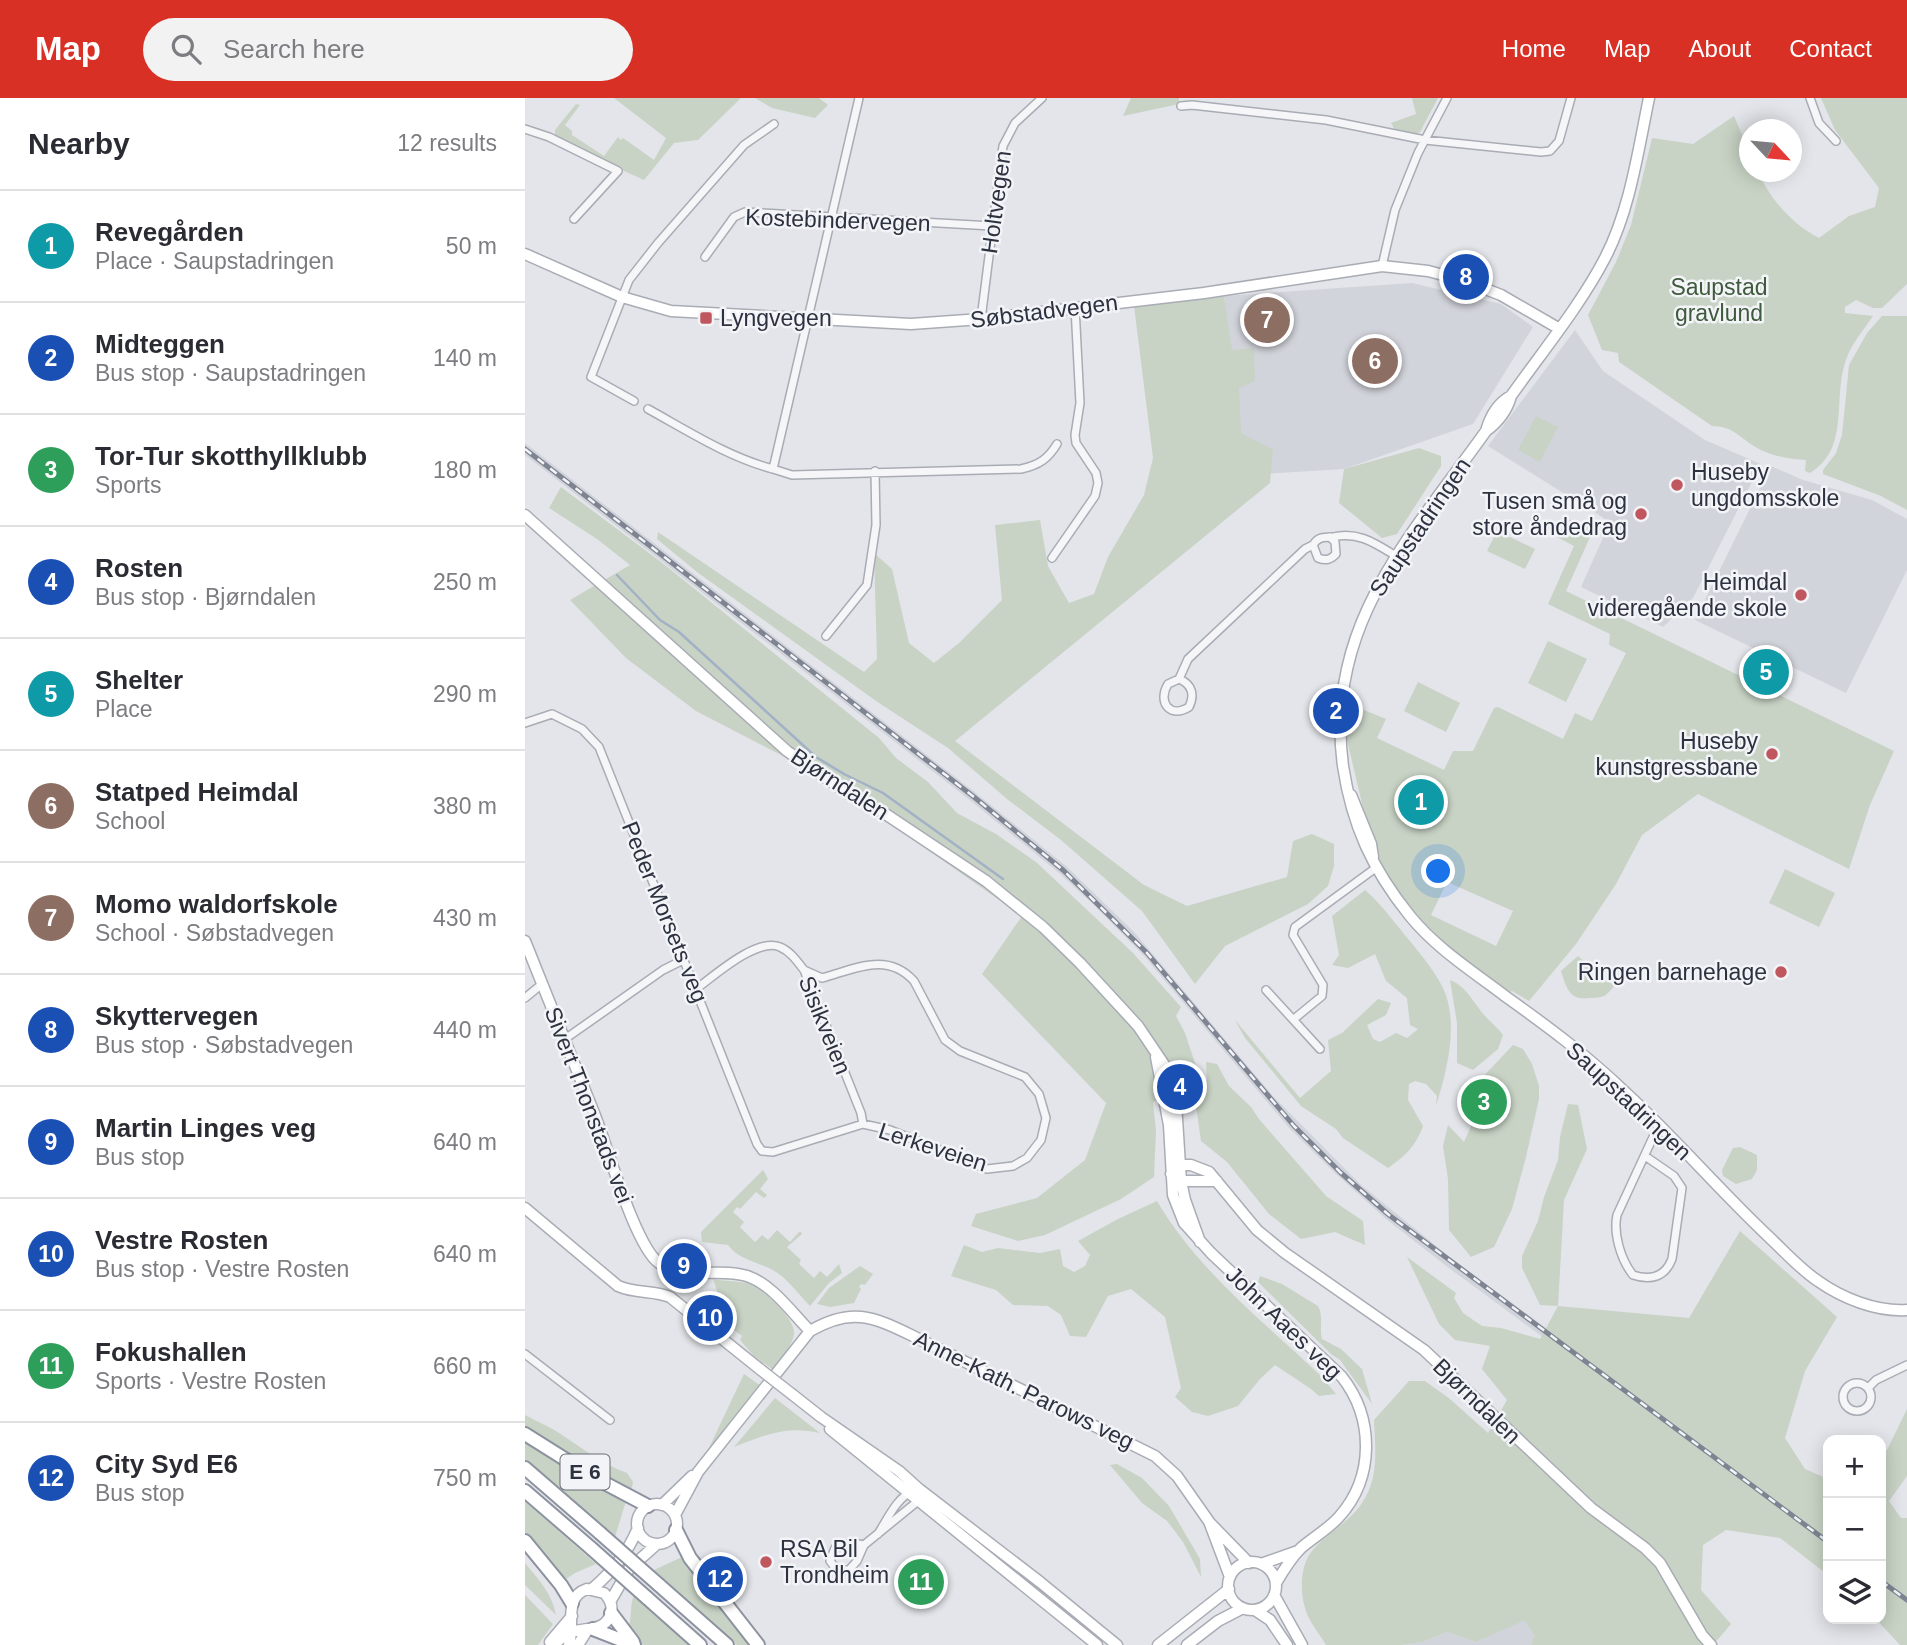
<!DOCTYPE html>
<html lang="en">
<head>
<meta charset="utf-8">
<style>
  :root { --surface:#fff; --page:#f2f2f3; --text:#2b2b33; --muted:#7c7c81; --line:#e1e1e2; --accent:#d93025 }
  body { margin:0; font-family:Arial,sans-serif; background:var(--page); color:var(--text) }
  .controls { position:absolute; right:21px; bottom:21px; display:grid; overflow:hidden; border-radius:14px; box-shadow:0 4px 18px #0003 }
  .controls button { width:63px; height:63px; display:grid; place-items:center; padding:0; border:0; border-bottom:2px solid var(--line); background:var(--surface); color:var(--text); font:35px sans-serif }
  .compass { position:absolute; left:1214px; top:21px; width:63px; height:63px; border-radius:50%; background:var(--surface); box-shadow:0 4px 18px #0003; rotate:116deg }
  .you { position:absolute; left:914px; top:774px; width:24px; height:24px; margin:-18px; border:5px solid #fff; border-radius:50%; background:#1a73e8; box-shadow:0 0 0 10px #1a73e833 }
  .badge { display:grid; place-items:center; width:46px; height:46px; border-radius:50%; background:var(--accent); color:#fff; font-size:23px; font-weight:700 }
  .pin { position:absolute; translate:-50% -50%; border:4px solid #fff; box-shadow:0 2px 7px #0006 }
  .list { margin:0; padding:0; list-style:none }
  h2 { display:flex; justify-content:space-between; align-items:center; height:91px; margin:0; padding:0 28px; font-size:30px }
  h2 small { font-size:23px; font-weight:400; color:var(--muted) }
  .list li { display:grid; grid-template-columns:46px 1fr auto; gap:21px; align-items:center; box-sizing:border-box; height:112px; padding:0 28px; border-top:2px solid var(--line) }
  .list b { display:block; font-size:26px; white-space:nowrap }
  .list p { margin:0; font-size:23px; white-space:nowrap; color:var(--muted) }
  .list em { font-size:23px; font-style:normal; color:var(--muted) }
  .icon { flex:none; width:38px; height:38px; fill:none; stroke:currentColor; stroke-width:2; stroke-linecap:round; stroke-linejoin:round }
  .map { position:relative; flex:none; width:1382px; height:1547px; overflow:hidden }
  header { display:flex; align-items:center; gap:42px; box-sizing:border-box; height:98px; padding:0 35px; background:var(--accent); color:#fff }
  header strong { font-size:33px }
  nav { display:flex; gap:38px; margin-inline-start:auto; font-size:24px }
  .search { width:490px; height:63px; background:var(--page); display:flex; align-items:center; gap:18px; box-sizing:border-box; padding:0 24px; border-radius:38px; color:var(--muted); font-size:26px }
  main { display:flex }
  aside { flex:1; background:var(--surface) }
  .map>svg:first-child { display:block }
  .built { fill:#d2d4db }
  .green { fill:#c8d3c5; fill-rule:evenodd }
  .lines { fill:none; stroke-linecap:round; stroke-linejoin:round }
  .stream { stroke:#a2b1c5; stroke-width:2.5 }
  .street-casing { stroke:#a9acb4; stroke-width:10 }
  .secondary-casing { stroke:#a9acb4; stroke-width:13 }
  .highway-casing { stroke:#8c929f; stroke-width:16 }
  .street { stroke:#f6f6f8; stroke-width:7 }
  .secondary { stroke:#fff; stroke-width:10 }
  .highway { stroke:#fff; stroke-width:12 }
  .rail-casing { stroke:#7e8492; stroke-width:5 }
  .rail { stroke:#f3f4f7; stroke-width:2.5; stroke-dasharray:8; stroke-linecap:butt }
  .secondary-bridge-casing { stroke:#a9acb4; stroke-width:13; stroke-linecap:butt }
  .highway-bridge-casing { stroke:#8c929f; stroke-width:16; stroke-linecap:butt }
  .secondary-bridge { stroke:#fff; stroke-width:10 }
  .highway-bridge { stroke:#fff; stroke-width:12 }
  .poi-dot { fill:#c0575e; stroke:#f3f4f7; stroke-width:2.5 }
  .labels { text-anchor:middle; stroke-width:5; stroke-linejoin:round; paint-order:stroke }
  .shield { fill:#f3f4f7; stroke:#686c77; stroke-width:2 }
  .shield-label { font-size:21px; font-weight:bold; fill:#2d3240 }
  .street-label { font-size:23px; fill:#2d3240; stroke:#f3f4f7 }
  .park-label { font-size:23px; fill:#3f5a3c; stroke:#f3f4f7 }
  .poi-label { font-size:23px; fill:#2d3240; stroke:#f3f4f7; text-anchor:end }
</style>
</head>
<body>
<header>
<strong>Map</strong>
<div class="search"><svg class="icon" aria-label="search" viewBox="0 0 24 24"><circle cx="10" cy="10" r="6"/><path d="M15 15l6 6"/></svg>Search here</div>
<nav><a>Home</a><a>Map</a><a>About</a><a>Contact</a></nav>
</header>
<main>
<aside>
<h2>Nearby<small>12 results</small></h2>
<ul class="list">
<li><span class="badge" style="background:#0f9aa8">1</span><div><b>Revegården</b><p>Place · Saupstadringen</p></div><em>50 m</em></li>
<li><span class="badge" style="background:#1a4fb4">2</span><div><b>Midteggen</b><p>Bus stop · Saupstadringen</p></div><em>140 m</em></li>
<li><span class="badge" style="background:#2e9e5b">3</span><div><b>Tor-Tur skotthyllklubb</b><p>Sports</p></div><em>180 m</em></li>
<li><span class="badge" style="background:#1a4fb4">4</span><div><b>Rosten</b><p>Bus stop · Bjørndalen</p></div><em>250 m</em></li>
<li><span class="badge" style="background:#0f9aa8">5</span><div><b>Shelter</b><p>Place</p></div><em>290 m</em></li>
<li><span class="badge" style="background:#8d6e63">6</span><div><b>Statped Heimdal</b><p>School</p></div><em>380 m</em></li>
<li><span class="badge" style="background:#8d6e63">7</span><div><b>Momo waldorfskole</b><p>School · Søbstadvegen</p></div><em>430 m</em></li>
<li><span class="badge" style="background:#1a4fb4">8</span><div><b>Skyttervegen</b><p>Bus stop · Søbstadvegen</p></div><em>440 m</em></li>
<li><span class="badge" style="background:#1a4fb4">9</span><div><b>Martin Linges veg</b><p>Bus stop</p></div><em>640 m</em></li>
<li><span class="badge" style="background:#1a4fb4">10</span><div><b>Vestre Rosten</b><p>Bus stop · Vestre Rosten</p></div><em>640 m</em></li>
<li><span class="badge" style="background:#2e9e5b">11</span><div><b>Fokushallen</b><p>Sports · Vestre Rosten</p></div><em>660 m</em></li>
<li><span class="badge" style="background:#1a4fb4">12</span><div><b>City Syd E6</b><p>Bus stop</p></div><em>750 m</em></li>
</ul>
</aside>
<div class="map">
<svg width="1382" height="1547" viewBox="0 0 1382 1547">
  <rect width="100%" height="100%" fill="#e3e5ea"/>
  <path class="built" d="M887 185 976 206 1008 229 948 326 819 371 720 377 699 198Z
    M1050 232 1078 273 1180 342 1236 366 1168 500 1138 529 1056 489 1085 424 963 348Z
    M0 345 452 696 541 768 609 834 748 998 835 1086 926 1160 1303 1438V1450L920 1167 861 1121 812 1077 765 1031 619 858 571 809 534 775 446 703 0 357Z
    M1246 368 1278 382 1347 402 1382 421V472L1321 595 1170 522Z
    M1000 1521 1009 1538 1006 1547H876L898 1544 922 1534 951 1544Z"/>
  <path class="green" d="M89 0H216L173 42 149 45 119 82 77 63 30 37V32L51 6 55 7 40 27 47 33V37L79 58 93 39 96 42 98 40 129 62 141 40Z
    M230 0H294L303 7 290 20 247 10Z
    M606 0H654V6L598 18Z
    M887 0H913L895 34 891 36 870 32 866 25 891 16Z
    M1296 0H1382V186L1357 210H1348L1331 202 1320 209V215L1348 218C1338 233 1325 247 1320 265 1308 302 1325 351 1285 375L1280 373 1281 362C1265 361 1246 358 1232 350 1215 340 1208 328 1187 328L1094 264 1093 255 1077 252 1063 217 1091 164 1106 127 1127 40 1168 46 1209 18 1224 53V74H1233C1245 101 1267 126 1294 140L1324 118 1350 109 1354 90 1310 32Z
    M699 198 707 252 729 250 730 283 714 290 716 335 748 351 745 385 430 643 619 787 662 808 762 779 768 743 787 736 809 746V768L803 788 783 806 700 848 670 886 617 813 536 742 482 701 423 650 351 603 172 474 132 441 133 434 339 574 352 561 349 455 367 471 384 545 409 565 434 545 477 502 470 427 515 422 523 468 544 505 569 496 583 459 619 397 628 360 609 208Z
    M1357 218H1382V412L1356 398 1298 376V372L1311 355 1317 337 1324 267 1342 235Z
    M1011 318 1033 329 1015 364 993 352Z
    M894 350 916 358V368L872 436 857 440 814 405 819 371Z
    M36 389 140 467 354 640 371 660 403 684 432 715 471 736 511 764 608 855 656 909 651 918 660 935 674 977 663 988 628 1004 631 1032 629 1079 596 1101 520 1137 493 1143 446 1128 451 1116 512 1100 560 1062 581 1005 457 876 497 818 353 717 258 658 171 613 101 560 45 502 105 467 72 441 24 410Z
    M1042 421 1069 430 1041 493 1369 653 1345 707 1324 771 1173 696 1117 737 1091 786 1051 846 1004 903 987 893 980 897 888 821 853 773 822 642V605L861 621 852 640 919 672 928 653H948L969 610 973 609 1038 641 1050 615 1067 623 1101 555 1084 547 1085 536 1023 506 1049 448 1032 439ZM922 784 988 813 971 848 906 817Z
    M972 433 1010 451 1000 471 962 453Z
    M1023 543 1062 561 1041 604 1003 585Z
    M893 584 935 605 921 634 879 613Z
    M1260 771 1310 795 1294 829 1244 805Z
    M840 792C855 805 867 821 879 836 893 853 907 869 917 888 935 923 922 973 911 1008L912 998 901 986 890 983 884 986 883 1002 898 1028C891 1048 880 1058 863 1070L818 1040 811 1031 776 1008 720 940 710 922 775 1000 806 973 803 942 817 935 853 901 866 905 861 917 842 927 848 941 855 944 871 935 882 940 893 931 885 927 882 900 861 883 850 856 823 870 807 867 814 857 807 818Z
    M1053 858 1065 869 1063 874 1090 887C1080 899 1080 899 1066 900 1045 903 1042 892 1036 873Z
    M925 882C943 889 949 907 962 920 968 926 973 930 978 937L973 951 948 972 932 965V925Z
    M988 947 998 951 1007 966 1014 988V1001L1001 1059 987 1111 969 1149 946 1159 924 1132 923 1081 918 1048 923 1027 939 1044 950 1019 948 1013 953 984Z
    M681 964 692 966 704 988 726 1009 734 1021 801 1098 838 1123 840 1147 810 1134 776 1141 744 1116 702 1064 676 1043 670 1001 682 982Z
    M1043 1006 1053 1007 1062 1051 1039 1102 1033 1208 1164 1220 1215 1133 1312 1219 1280 1273 1260 1340 1280 1371 1303 1381V1477L1255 1440 1201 1432 1178 1447 1176 1492 1206 1526 1188 1547H1006L1009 1538 1000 1522 951 1544 922 1534 898 1544 876 1547H801C795 1536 783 1523 780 1510 775 1492 775 1468 787 1453 801 1435 828 1423 840 1400 854 1376 850 1348 849 1322L884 1283H900L925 1301 963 1335 982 1302 957 1271 965 1248 930 1242 914 1226 882 1159 931 1195 929 1200 938 1215 957 1228 976 1230 1015 1241 1033 1208 1015 1207 997 1170V1158L1013 1123 1019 1099 1033 1062 1035 1039Z
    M1215 1049 1232 1057V1072L1227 1081 1211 1086 1198 1078 1197 1072 1208 1050Z
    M238 1072 243 1081 235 1091 242 1097 239 1100 231 1094 215 1111 212 1109 208 1114 219 1124 215 1129 230 1144 237 1137 243 1142 252 1132 265 1144 275 1133 277 1136 262 1149 276 1162 274 1166 289 1180 295 1173 302 1179 314 1166 317 1175 304 1185 285 1208C275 1198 266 1185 254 1176 239 1165 214 1163 203 1147L177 1144 176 1134Z
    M632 1103C673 1173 739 1224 797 1279L811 1296 794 1298 786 1291 750 1267 735 1281 713 1308 683 1318 667 1314 650 1299 656 1290 640 1219 606 1191 583 1198 561 1239 545 1238 536 1217 523 1208 488 1207 471 1192 426 1178 439 1147 457 1154 473 1150 515 1155 535 1151 538 1168 549 1174 560 1168 565 1157 553 1143 593 1121Z
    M335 1168 348 1176 340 1187 336 1186 334 1189 336 1191 329 1205 305 1209 292 1206 304 1190Z
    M735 1178 757 1186 793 1208C799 1220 794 1229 797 1241L816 1251 837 1271 847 1306 815 1262 806 1256 733 1184Z
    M188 1181C199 1183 211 1183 221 1185 235 1188 269 1219 269 1234 269 1247 255 1261 247 1271L229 1258 215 1242 217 1238 204 1228Z
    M219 1276 236 1288 178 1360 182 1354Z
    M250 1300 295 1335C262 1327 240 1337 209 1349Z
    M1382 1311V1378L1364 1403 1376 1420H1382V1547H1375L1351 1521H1356V1354L1362 1352Z
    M0 1317C13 1324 28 1330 40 1339 60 1352 79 1367 102 1375L108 1384 106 1395 76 1379 0 1330Z
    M0 1341 101 1403 90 1439 0 1362Z
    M592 1366 617 1380 644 1408 675 1461 676 1479 658 1444 642 1423 617 1405 585 1367Z
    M0 1403 71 1466 50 1475 38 1483 0 1434Z
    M157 1459 228 1547H212L129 1472Z
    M0 1465C13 1481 27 1495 31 1517L0 1487Z
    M0 1497 28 1526 13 1547H0Z
    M109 1497 165 1547H118L102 1532C108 1521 104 1509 109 1497Z"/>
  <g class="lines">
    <path class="stream" d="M92 477 135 522 154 534 291 659 319 676 358 695 478 781"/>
    <defs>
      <path id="street" d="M1285 0 1294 25 1311 43
        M656 8 667 7 801 22 900 42 1016 54 1025 53 1034 43 1046 0
        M0 31 24 39 93 73 49 121
        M180 159 209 119 220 114 467 128
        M857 168 870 112 893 55 922 0
        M456 221 478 48 490 25 517 0
        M109 303 66 279 104 182 133 145 219 47 249 26
        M123 311C163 333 203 359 248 371L334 0
        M248 371 267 377 496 371C514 367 523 361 532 346
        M805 439 810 444 811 456C805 462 801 463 793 460L788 447C794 438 798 440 808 439 833 433 850 445 871 458
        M527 460 570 398 573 385 571 375 551 345 550 337 555 305 550 209
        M301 538 342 487 351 427 350 373
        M654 581C667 586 670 597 664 609 645 621 632 604 643 586L654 581 663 561 780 451 788 447
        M0 625 27 616 57 631 74 649 232 1046 237 1053 248 1054 338 1026 365 1032 462 1071 488 1068 502 1060 516 1042 521 1020 514 996 500 979 435 953 420 942 389 883C362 853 330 871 297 880L279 872
        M171 891C189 878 232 839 255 849 265 853 272 863 279 872L336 1015 338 1026
        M741 892 795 951
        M0 900 17 886
        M769 921 797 898 798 887 768 837 770 829 852 769
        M40 941 138 872 158 862
        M1120 1058 1149 1078 1157 1090 1147 1161C1140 1179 1126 1183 1108 1177 1096 1162 1088 1136 1092 1117L1129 1037 1136 1030
        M0 1256 85 1322
        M1318 1299a14 14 0 1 1 28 0a14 14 0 1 1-28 0Z
        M1344 1289 1351 1282 1382 1267
        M353 1436C362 1422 372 1399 388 1393
        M326 1445 339 1447 332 1463 324 1472H312L305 1463 310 1450Z
        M339 1447 393 1403V1400"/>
      <path id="secondary" d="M1124 0C1113 53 1105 112 1080 160 1055 208 1017 254 986 298 982 313 973 324 961 333 886 438 799 528 818 668 827 727 847 771 885 818 911 850 947 873 980 898 1022 928 1064 959 1101 995 1151 1041 1195 1093 1244 1139 1260 1154 1275 1171 1293 1183 1317 1200 1351 1214 1382 1212
        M0 156 97 199 146 213 386 226 456 221 679 195 857 168 903 173 937 182 976 197 1033 230
        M961 333C965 319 973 305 986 298
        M0 417 262 653 322 695 356 713 461 783 518 829 555 865 613 928 640 968 651 1005 656 1083 660 1102 675 1144
        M826 697 846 746 848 759
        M0 843C23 901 46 958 69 1015 82 1047 110 1148 134 1165 158 1183 195 1169 222 1178 247 1186 267 1215 285 1233
        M631 959 644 1027 648 1097 659 1125 686 1155 817 1279C849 1320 850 1379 814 1419 803 1431 789 1439 776 1450 766 1460 758 1473 751 1485
        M646 1076 655 1067H666L684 1074 732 1132 760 1155 899 1252 1066 1410 1120 1450 1135 1465 1177 1537 1186 1547
        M651 1080 656 1083H692
        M0 1110 93 1188C111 1196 129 1192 145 1199L236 1272
        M268 1297 296 1319 374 1373 394 1391 515 1484 592 1547
        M305 1331 572 1547
        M112 1426a20 20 0 1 1 40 0a20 20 0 1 1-40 0Z
        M137 1407 167 1378
        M150 1417 173 1374 285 1233C326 1209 347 1218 388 1238L630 1358 652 1378 685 1425 724 1465
        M685 1426 705 1479
        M703 1488a24 24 0 1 1 48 0a24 24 0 1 1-48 0Z
        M736 1466 773 1453
        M68 1490C87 1474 103 1454 113 1430
        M749 1497 777 1547
        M85 1504 104 1471 132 1446
        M730 1512 745 1522 762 1547
        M25 1544 47 1518
        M28 1547C34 1542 40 1537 47 1534 61 1529 81 1534 86 1515 88 1507 84 1500 79 1495L62 1491C38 1499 50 1527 44 1547
        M53 1547 63 1531
        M633 1547 704 1491
        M662 1547 693 1523 718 1510"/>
      <path id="highway" d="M0 1336 70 1380 123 1408
        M0 1370 75 1435
        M0 1393 67 1451
        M151 1432 165 1460 233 1547
        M0 1443 36 1487 47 1505
        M134 1487 202 1547
        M121 1499 175 1547
        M86 1515 108 1544
        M68 1531 109 1547"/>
    </defs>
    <use href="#street" class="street-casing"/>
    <use href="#secondary" class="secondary-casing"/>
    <use href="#highway" class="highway-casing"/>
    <use href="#street" class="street"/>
    <use href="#secondary" class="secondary"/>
    <use href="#highway" class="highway"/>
    <defs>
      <path id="rail" d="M0 351 449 699 538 772 622 855 769 1028 815 1074 864 1117 1303 1444
        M1356 1483 1382 1502"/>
    </defs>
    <use href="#rail" class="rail-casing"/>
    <use href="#rail" class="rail"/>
    <defs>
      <path id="secondary-bridge" d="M236 1272 268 1297"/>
      <path id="highway-bridge" d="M75 1435 134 1487
        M67 1451 121 1499"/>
    </defs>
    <use href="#secondary-bridge" class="secondary-bridge-casing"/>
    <use href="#highway-bridge" class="highway-bridge-casing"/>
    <use href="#secondary-bridge" class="secondary-bridge"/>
    <use href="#highway-bridge" class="highway-bridge"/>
  </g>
  <g class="poi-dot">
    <rect x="174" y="213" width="14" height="14" rx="3.5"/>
    <circle cx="1152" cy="387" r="7"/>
    <circle cx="1116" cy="416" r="7"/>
    <circle cx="1276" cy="497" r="7"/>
    <circle cx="1247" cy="656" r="7"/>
    <circle cx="1256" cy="874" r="7"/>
    <circle cx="241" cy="1464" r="7"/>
  </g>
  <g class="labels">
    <rect class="shield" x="35.5" y="1356.5" width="49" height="35" rx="5"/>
    <g class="shield-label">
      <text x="60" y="1381">E 6</text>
    </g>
    <g class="street-label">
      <text transform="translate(471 104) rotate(-82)" y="8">Holtvegen</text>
      <text transform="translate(313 122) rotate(2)" y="8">Kostebindervegen</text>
      <text transform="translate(519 213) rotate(-7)" y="8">Søbstadvegen</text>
      <text transform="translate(895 429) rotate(-56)" y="8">Saupstadringen</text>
      <text transform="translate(315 686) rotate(33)" y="8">Bjørndalen</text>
      <text transform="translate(140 814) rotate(68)" y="8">Peder Morsets veg</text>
      <text transform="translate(300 927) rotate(68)" y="8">Sisikveien</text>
      <text transform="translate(1104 1003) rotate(43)" y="8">Saupstadringen</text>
      <text transform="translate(64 1007) rotate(69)" y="8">Sivert Thonstads vei</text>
      <text transform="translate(408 1049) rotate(18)" y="8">Lerkeveien</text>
      <text transform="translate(759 1225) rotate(44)" y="8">John Aaes veg</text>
      <text transform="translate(499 1292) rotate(26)" y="8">Anne-Kath. Parows veg</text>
      <text transform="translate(952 1303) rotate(44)" y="8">Bjørndalen</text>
    </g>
    <g class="park-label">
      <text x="1194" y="197">Saupstad<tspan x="1194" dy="26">gravlund</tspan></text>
    </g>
    <g class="poi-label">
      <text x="195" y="228" text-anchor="start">Lyngvegen</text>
      <text x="1166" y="382" text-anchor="start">Huseby<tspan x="1166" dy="26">ungdomsskole</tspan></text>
      <text x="1102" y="411">Tusen små og<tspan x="1102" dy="26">store åndedrag</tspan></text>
      <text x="1262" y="492">Heimdal<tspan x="1262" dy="26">videregående skole</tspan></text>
      <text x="1233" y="651">Huseby<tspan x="1233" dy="26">kunstgressbane</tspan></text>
      <text x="1242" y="882">Ringen barnehage</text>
      <text x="255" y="1459" text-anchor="start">RSA Bil<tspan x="255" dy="26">Trondheim</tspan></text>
    </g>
  </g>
</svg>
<div class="controls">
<button>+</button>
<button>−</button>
<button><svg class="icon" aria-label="layers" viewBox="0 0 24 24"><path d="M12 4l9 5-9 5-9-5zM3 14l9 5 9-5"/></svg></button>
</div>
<svg class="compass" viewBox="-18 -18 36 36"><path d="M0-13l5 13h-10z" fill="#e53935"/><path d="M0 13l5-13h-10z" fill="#7c7c81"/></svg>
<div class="you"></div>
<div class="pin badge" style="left:896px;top:704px;background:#0f9aa8">1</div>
<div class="pin badge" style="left:811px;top:613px;background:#1a4fb4">2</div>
<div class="pin badge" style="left:959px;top:1004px;background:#2e9e5b">3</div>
<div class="pin badge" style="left:655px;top:989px;background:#1a4fb4">4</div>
<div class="pin badge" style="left:1241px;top:574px;background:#0f9aa8">5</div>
<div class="pin badge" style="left:850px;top:263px;background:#8d6e63">6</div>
<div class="pin badge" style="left:742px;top:222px;background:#8d6e63">7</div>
<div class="pin badge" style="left:941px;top:179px;background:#1a4fb4">8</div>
<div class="pin badge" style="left:159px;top:1168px;background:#1a4fb4">9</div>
<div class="pin badge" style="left:185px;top:1220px;background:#1a4fb4">10</div>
<div class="pin badge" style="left:396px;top:1484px;background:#2e9e5b">11</div>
<div class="pin badge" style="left:195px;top:1481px;background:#1a4fb4">12</div>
</div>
</main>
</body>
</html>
